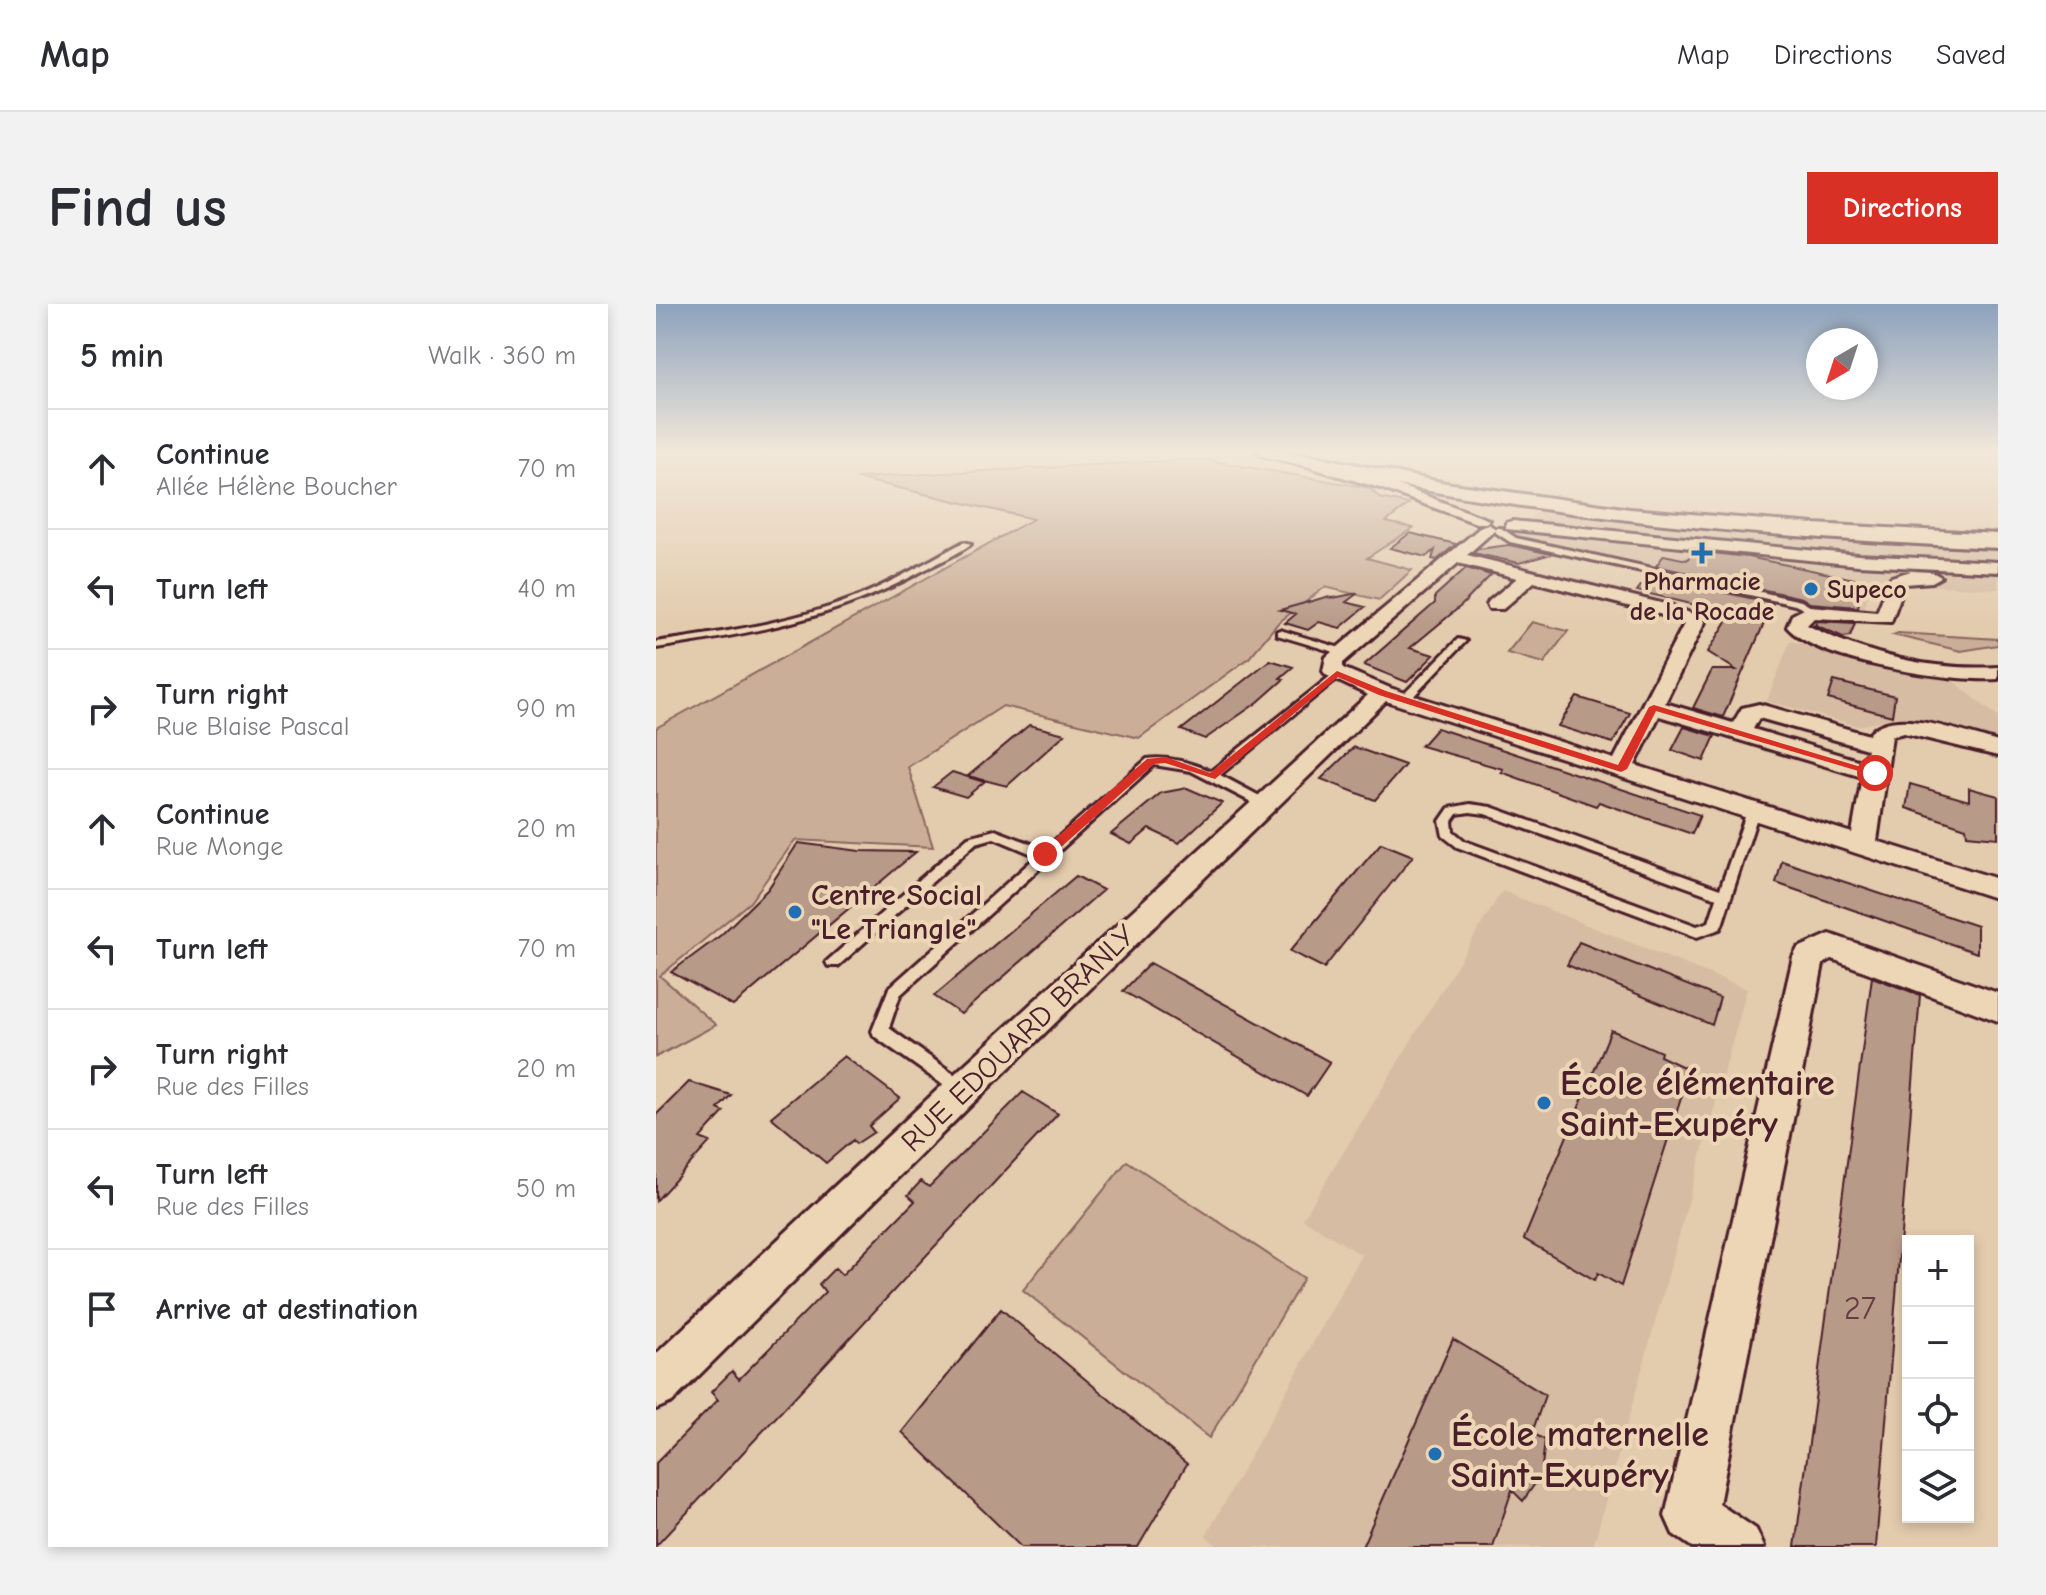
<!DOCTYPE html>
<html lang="en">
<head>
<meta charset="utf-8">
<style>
  :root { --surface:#fff; --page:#f2f2f3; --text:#2b2b33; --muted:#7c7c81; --line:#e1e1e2; --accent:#d93025 }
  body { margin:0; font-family:"Comic Neue",sans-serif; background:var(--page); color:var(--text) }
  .controls { position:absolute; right:24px; bottom:24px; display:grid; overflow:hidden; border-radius:0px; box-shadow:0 4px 12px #0003 }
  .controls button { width:72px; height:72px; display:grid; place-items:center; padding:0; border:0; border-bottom:2px solid var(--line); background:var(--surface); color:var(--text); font:40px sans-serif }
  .compass { position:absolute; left:1150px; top:24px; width:72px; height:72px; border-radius:50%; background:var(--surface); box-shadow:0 4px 12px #0003; rotate:219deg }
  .stop { position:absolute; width:24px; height:24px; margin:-18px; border:6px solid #d93025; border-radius:50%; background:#fff }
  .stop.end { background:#d93025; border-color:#fff; box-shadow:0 2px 8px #0008 }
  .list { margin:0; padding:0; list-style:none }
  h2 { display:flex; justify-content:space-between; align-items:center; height:104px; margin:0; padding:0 32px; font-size:34px }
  h2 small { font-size:26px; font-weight:400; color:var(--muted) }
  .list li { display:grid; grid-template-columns:52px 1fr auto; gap:24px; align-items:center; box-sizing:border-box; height:120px; padding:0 32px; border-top:2px solid var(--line) }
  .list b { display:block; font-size:30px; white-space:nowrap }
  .list p { margin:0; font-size:26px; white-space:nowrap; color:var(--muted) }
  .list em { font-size:26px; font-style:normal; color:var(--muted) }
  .icon { flex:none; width:44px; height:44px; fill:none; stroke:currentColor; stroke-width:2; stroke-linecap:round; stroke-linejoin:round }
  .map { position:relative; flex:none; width:1342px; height:1243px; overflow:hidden; border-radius:0px }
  header { display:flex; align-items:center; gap:48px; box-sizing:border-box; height:112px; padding:0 40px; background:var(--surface); border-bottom:2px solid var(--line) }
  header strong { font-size:38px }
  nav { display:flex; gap:44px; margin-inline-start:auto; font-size:28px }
  .intro { display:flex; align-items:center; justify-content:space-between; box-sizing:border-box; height:192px; padding:0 48px }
  h1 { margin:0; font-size:56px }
  .button { padding:20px 36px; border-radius:0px; background:var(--accent); color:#fff; font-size:28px; font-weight:700 }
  main { display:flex; gap:48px; padding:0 48px }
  aside { flex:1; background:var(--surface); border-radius:0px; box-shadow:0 4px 12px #0003 }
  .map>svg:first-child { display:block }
  .built { fill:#d6bca2 }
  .green { fill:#caae97; stroke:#8a6661; stroke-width:2 }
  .building { fill:#b89a88; stroke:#4a1f2b; stroke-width:2 }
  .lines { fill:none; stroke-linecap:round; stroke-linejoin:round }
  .lane-casing { stroke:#4a1f2b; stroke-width:6 }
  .street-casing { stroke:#4a1f2b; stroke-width:6 }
  .primary-casing { stroke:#4a1f2b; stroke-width:6 }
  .lane { fill:#edd6b5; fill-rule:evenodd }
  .street { fill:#edd6b5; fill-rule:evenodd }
  .primary { fill:#edd6b5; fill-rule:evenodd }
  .route { fill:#d93025 }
  .poi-dot { fill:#1f6fb2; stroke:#edd6b5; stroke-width:3 }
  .labels { text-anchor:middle; stroke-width:8; stroke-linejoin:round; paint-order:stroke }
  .far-poi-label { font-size:26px; font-weight:bold; fill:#4a1f2b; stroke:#edd6b5 }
  .poi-label { font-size:30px; font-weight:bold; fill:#4a1f2b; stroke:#edd6b5; text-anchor:start }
  .street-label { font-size:30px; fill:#4a1f2b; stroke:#edd6b5 }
  .near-number-label { font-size:32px; fill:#663e42 }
  .near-poi-label { font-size:36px; font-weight:bold; fill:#4a1f2b; stroke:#edd6b5; text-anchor:start }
</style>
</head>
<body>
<header>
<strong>Map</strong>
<nav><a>Map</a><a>Directions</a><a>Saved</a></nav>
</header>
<div class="intro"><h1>Find us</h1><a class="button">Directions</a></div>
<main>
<aside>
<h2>5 min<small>Walk · 360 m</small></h2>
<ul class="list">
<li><svg class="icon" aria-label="ahead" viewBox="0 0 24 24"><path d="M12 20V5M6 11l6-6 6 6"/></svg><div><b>Continue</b><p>Allée Hélène Boucher</p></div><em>70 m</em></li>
<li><svg class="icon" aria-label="left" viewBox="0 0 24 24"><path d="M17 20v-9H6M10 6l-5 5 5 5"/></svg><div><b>Turn left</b></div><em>40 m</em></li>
<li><svg class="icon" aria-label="right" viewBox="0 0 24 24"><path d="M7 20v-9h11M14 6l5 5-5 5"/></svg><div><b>Turn right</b><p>Rue Blaise Pascal</p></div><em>90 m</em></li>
<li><svg class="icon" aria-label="ahead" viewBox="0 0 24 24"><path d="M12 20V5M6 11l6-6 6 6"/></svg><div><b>Continue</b><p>Rue Monge</p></div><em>20 m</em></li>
<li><svg class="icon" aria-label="left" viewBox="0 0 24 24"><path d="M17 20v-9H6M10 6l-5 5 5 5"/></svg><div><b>Turn left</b></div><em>70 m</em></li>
<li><svg class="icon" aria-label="right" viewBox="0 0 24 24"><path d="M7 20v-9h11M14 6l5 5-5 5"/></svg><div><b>Turn right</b><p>Rue des Filles</p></div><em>20 m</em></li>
<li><svg class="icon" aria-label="left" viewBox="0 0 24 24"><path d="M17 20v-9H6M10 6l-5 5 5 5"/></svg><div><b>Turn left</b><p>Rue des Filles</p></div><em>50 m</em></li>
<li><svg class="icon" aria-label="arrive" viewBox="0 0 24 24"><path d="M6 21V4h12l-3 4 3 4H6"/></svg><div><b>Arrive at destination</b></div></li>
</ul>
</aside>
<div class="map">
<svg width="1342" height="1243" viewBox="0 0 1342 1243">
  <rect width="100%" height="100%" fill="#e3cbad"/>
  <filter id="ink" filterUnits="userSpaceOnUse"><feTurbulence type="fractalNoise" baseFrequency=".0125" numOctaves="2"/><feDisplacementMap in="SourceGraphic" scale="16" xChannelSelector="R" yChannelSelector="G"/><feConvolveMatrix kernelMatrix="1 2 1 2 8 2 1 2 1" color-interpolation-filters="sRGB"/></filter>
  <g filter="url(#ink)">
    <path class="built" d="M882 207 981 220 1176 236 1342 242V285L1215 279 1207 310 1165 302 1141 303 839 236 861 228Z
      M1134 337 1296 376 1342 413V439L1240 413 1202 422 1111 397Z
      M846 587 1091 685 937 1243H563L550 1232 706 951 647 915Z"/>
    <path class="green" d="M545 155 713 184 724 194 753 200 730 218 757 224 711 254 756 266 723 296 669 283 622 319 593 354 483 434 347 402 252 463 277 543 139 536 94 598 4 672 60 721 0 753V424L377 215 200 174Z
      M876 318 912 327 888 359 851 349Z
      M1242 329 1342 335V341L1305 347 1237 331Z
      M471 857 648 974 553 1134 367 986Z"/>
    <path class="building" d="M754 229 766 232 800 240 781 256 776 255 779 246 770 253 734 244Z
      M853 241 895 250 863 259 817 249 822 245Z
      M1037 247 1092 253 1208 277 1202 303 1154 299 1146 294 1000 262 1008 251 1031 256Z
      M810 264 835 271 806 301 754 344 778 351 751 378 708 361 779 299V292Z
      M992 272 1117 299 1067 413 1037 404 1056 366H1080L1052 348 1073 314 1085 312 981 287Z
      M702 289 690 298 709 303 684 324 663 318 652 326 629 319 640 310 624 306 670 293 677 294Z
      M1161 317 1199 319 1194 332 1187 333 1159 321Z
      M614 356 637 363 624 374 628 375 602 398 549 435 525 426Z
      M1178 377 1239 392 1236 412 1172 395Z
      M921 393 974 409 957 439 902 422Z
      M373 421 409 430 351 482 312 472Z
      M1028 423 1059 432 1048 457 1016 446Z
      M781 424 863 451 1044 511 1036 530 943 498 940 502 845 468 847 465 765 442Z
      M698 443 749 461 719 496 665 475Z
      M296 468 328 478 310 493 277 483Z
      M1254 480 1313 497V484L1342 492V534L1311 531 1310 524 1250 504Z
      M531 484 566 499 523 539 493 525 475 540 455 530 505 489Z
      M142 539 204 547 260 548 77 702 15 668 65 631 112 585Z
      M725 539 757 552 668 664 634 647Z
      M1126 557 1321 622V649L1120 579Z
      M420 572 447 586 305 710 278 692Z
      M923 638 1064 694 1056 721 911 661Z
      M494 659 674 758 651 792 467 687Z
      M1216 673 1264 691 1220 1243H1139Z
      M955 726 1005 748 1004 752 1034 766 965 982 942 969 939 976 868 935Z
      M188 752 244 794 213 822 218 828 200 840 197 836 170 859 115 813Z
      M33 778 75 791 62 805 68 808 44 834 54 838 0 897V811Z
      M367 788 402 810 0 1242V1159L62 1096 55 1088 76 1067 83 1075 169 988 163 980 179 964 186 971 259 897 252 891 265 877 273 883Z
      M345 1005 531 1160 482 1243H365L246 1128Z
      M797 1035 889 1091 876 1129 889 1136 885 1171 867 1197 856 1186 837 1243H706Z"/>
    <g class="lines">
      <defs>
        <path id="lane" d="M839 224H845L860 234 1145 297 1164 308 1160 311 1139 301 854 238 839 228Z
          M308 238 315 240C300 251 282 259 266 267 180 314 96 330 0 344V338C67 328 135 319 198 294 236 279 272 257 308 238Z
          M624 326 691 346 693 348 688 351 621 331V327Z
          M802 335 810 337 752 398H744V394Z
          M681 367 686 370 684 372 564 471 613 497 615 500 613 503H605L535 467 498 461 244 691 233 724 312 780 314 785 312 790 306 793 300 790 218 732 216 727 233 684 381 552 338 534 320 539 182 662H172L170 658 312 533 339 526 389 545 491 455C513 452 535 459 555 467Z
          M814 500 835 503 1064 585 1091 507 1097 503 1103 507 1066 621 1064 625 1041 633 801 543 787 532 784 517 793 504ZM814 508 829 510 1061 594 1053 618 1041 622 809 537 797 527 796 517 801 510Z"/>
        <path id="street" d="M661 157 734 178 833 216 830 219H820L724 184 656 164V158Z
          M856 217 1202 251 1342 258V268L1202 261 850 225V219Z
          M832 220 840 225 811 251 1017 302 1046 314 1049 318 1009 399 1077 419 1086 404 1103 400 1213 431C1233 399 1311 430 1342 438V452L1248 429 1236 432 1221 537 1342 575V595L730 397 319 797 16 1098 0 1105V1050L293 775 712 391 670 371 667 367 670 353 826 222ZM802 259 861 274 833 297 831 301 833 305H847L878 278 1003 310 1028 320 958 455 734 384 687 364V359ZM1003 412 1206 473 1196 529 979 461ZM1103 414 1211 445 1208 458 1097 425Z
          M1255 267 1276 268 1285 273 1276 278 1249 280 1235 318 1158 314 1151 321C1209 351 1277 367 1342 363V375C1296 378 1162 359 1131 323L1136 311 1154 302 1221 308 1235 273Z
          M1174 630 1342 689V717L1176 655 1167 660 1063 1200 1100 1225 1108 1243H1036L1017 1230 1009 1212 1137 653 1142 644Z"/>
        <path id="primary" d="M601 147H634L790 179 974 205 1158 220 1342 230V244C1093 233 847 211 604 151Z"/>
      </defs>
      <use href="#lane" class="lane-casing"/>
      <use href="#street" class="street-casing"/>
      <use href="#primary" class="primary-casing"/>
      <use href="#lane" class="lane"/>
      <use href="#street" class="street"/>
      <use href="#primary" class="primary"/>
    </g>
  </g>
  <linearGradient id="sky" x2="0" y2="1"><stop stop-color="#8da2bc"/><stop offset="0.46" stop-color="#f2e8da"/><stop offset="1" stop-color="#f2e8da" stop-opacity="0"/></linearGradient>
  <rect width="1342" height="321" fill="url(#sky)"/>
  <path class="route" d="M681 367 730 387 962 461 993 403 998 401 1225 469 1216 471 1000 407 971 465 965 468 723 391 682 373 559 475 509 459 498 460 394 553H385V547L491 455 510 453 554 469Z"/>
  <g class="poi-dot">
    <path d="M1042 237h8v8h8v8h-8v8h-8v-8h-8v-8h8z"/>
    <circle cx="1155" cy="285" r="8"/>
    <circle cx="139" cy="608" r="8"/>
    <circle cx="888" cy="799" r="8"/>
    <circle cx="779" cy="1150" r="8"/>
  </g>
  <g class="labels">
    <g class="far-poi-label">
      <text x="1046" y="286">Pharmacie<tspan x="1046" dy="30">de la Rocade</tspan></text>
      <text x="1171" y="294" text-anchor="start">Supeco</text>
    </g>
    <g class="poi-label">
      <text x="155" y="601">Centre Social<tspan x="155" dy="34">"Le Triangle"</tspan></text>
    </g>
    <g class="street-label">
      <text transform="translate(362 734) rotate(-44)" y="10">RUE EDOUARD BRANLY</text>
    </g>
    <g class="near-number-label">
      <text x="1204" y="1015">27</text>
    </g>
    <g class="near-poi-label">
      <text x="904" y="791">École élémentaire<tspan x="904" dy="41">Saint-Exupéry</tspan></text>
      <text x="795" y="1142">École maternelle<tspan x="795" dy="41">Saint-Exupéry</tspan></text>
    </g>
  </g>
</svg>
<div class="controls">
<button>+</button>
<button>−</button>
<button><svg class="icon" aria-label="locate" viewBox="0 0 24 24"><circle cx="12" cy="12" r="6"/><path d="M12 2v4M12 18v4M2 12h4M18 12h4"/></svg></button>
<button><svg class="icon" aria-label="layers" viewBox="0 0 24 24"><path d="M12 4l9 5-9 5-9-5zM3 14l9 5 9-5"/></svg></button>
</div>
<svg class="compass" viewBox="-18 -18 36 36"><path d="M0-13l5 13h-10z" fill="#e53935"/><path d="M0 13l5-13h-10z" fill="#7c7c81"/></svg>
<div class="stop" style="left:1219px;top:469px"></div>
<div class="stop end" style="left:389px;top:550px"></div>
</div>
</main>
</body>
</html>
